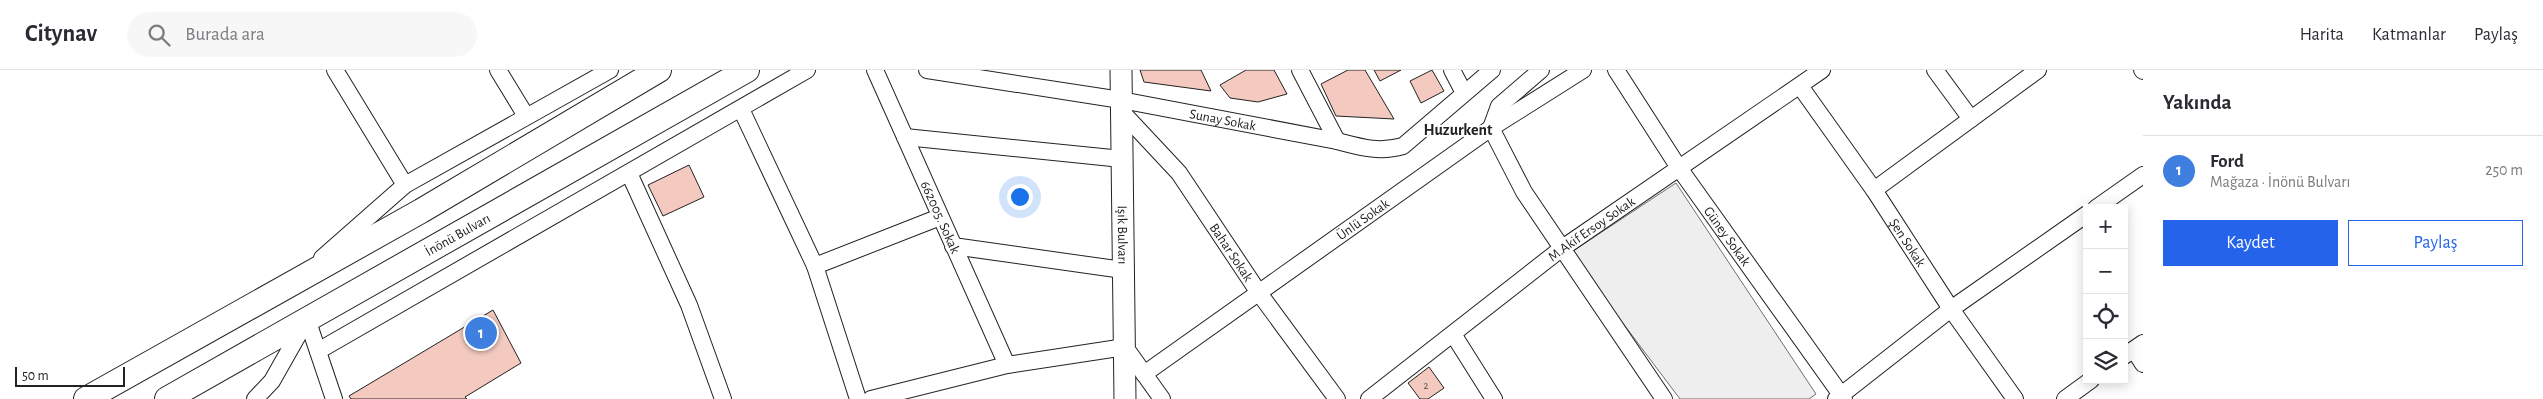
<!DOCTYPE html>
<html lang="tr">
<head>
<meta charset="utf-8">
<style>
  :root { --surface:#fff; --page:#f7f7f7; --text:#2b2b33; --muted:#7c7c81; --line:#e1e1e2; --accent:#2563eb }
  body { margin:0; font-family:"Alegreya Sans",sans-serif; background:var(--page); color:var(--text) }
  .controls { position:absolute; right:15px; bottom:15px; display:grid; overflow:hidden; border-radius:0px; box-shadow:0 2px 12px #0003 }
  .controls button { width:45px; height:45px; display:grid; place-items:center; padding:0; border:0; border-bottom:1px solid var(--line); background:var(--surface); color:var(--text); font:25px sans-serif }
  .scale { position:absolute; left:15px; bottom:12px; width:110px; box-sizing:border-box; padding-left:5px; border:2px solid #222; border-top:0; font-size:14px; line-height:18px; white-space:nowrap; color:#222; -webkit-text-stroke:4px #fff; paint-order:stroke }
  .you { position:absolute; left:1019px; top:126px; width:18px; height:18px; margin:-12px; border:4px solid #fff; border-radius:50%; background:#1a73e8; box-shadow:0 0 0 8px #1a73e833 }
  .badge { display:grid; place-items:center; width:32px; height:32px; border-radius:50%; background:var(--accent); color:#fff; font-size:16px; font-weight:700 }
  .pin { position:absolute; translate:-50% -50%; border:2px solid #fff; box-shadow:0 1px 5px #0006 }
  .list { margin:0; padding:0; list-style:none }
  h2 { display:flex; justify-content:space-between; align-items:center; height:65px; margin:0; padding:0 20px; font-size:21px }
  h2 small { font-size:16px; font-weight:400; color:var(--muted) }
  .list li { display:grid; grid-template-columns:32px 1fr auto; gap:15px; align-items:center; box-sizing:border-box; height:70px; padding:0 20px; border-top:1px solid var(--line) }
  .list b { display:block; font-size:19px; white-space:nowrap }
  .list p { margin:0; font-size:16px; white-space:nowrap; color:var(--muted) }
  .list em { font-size:16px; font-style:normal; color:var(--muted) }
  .actions { display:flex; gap:10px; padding:15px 20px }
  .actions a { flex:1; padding:11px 0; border:1px solid var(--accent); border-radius:0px; text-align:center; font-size:18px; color:var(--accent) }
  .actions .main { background:var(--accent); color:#fff }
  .icon { flex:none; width:28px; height:28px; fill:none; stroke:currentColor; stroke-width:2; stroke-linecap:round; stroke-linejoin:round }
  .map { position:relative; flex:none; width:2143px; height:329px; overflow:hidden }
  header { display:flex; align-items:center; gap:30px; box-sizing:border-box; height:70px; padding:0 25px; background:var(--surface); border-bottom:1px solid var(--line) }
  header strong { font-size:24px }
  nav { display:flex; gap:28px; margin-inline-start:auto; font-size:18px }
  .search { width:350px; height:45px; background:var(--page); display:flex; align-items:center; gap:12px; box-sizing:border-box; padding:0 18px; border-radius:28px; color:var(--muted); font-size:19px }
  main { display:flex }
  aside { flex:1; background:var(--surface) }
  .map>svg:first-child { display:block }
  .green { fill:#eee; stroke:#6f6f6f }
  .building { fill:#f3c9c0; stroke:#222 }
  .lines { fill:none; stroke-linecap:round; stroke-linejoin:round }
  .minor-casing { stroke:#222; stroke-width:18 }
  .major-casing { stroke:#222; stroke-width:23 }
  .highway-casing { stroke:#222; stroke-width:26 }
  .minor { stroke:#fff; stroke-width:16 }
  .major { stroke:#fff; stroke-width:21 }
  .highway { stroke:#fff; stroke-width:24 }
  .labels { text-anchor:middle; stroke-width:4; stroke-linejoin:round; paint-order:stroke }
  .number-label { font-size:11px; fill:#564c4a }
  .street-label { font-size:14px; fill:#222; stroke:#fff }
  .quarter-label { font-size:16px; font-weight:bold; fill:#222; stroke:#fff }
</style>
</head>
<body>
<header>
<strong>Citynav</strong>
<div class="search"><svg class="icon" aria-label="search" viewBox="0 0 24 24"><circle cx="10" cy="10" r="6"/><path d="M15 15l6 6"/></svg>Burada ara</div>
<nav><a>Harita</a><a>Katmanlar</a><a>Paylaş</a></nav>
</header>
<main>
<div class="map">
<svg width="2143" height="329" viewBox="0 0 2143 329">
  <rect width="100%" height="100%" fill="#fff"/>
  <path class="green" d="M1676 113 1816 324 1809 329H1680L1570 183Z"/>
  <path class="building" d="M1140 0H1201L1211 21 1144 12Z
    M1246 0H1274L1287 24 1258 32 1230 28 1220 15Z
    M1348 0H1365L1394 49 1336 46 1321 14Z
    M1374 0H1401L1380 11Z
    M1432 0 1444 21 1421 33 1410 11Z
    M689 95 704 127 663 146 648 115Z
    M493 240 521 293 465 327 467 329H351L349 326Z
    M1429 297 1444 318 1428 329H1420L1408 313Z"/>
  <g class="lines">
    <defs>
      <g id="minor">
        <path d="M335 0 405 115"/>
        <path d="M498 0 526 46"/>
        <path id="s1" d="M875 0 1007 295"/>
        <path id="s2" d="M927 0 1121 30 1337 71C1360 77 1379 83 1403 76L1492 0"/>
        <path d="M1300 0 1337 71"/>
        <path d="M1452 0 1464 23"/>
        <path d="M1541 0 1499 36 1491 58 1524 122 1664 329"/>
        <path id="s3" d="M1616 0 1679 98 1844 329"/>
        <path d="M1935 0 1971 49"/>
        <path d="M2142 0 2143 1"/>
        <path id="s4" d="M1800 16 1874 120 1951 239 2015 329"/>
        <path d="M741 39 815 196 858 329"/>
        <path id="s5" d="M1121 41 1179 103 1259 223 1337 329"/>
        <path d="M905 67 1122 89"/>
        <path d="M629 103 689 235 723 329"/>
        <path d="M1874 120 2038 0"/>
        <path d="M2096 138 2143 105"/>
        <path d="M953 176 1123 200"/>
        <path d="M322 188 405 115 610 0"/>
        <path d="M815 196 940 147"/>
        <path d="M307 249 334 329"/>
        <path d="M1453 264 1494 329"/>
        <path d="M2134 280 2143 294"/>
        <path d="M318 281 807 0"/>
        <path d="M2124 286 2143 273"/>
        <path id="s6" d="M1144 304 1491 58 1583 0"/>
        <path d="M255 329 272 311 306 251"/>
        <path d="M871 329 1007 295 1125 277 1162 329"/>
        <path id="s7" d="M1369 329 1561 179 1822 0"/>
        <path d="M1836 329 1951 239 2087 144"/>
        <path d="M2065 329 2091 310"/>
      </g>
      <g id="major">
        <path id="s8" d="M1121 0 1125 329"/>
      </g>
      <g id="highway">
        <path d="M86 329 421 141 659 0"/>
        <path id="s9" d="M167 329 747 0"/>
      </g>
    </defs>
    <use href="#minor" class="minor-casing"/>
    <use href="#major" class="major-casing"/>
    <use href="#highway" class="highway-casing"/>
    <use href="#minor" class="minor"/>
    <use href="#major" class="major"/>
    <use href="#highway" class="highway"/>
  </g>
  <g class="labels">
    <g class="number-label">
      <text x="1426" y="319">2</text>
    </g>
    <g class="street-label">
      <text dy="5" stroke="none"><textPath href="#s2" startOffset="300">Sunay Sokak</textPath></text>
      <text dy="5" stroke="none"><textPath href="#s1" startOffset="161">662005. Sokak</textPath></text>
      <text dy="5" stroke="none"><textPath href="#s6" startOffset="268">Ünlü Sokak</textPath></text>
      <text dy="5" stroke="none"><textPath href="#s7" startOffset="280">M.Akif Ersoy Sokak</textPath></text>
      <text dy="5" stroke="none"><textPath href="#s9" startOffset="334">İnönü Bulvarı</textPath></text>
      <text dy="5" stroke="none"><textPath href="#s8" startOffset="165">Işık Bulvarı</textPath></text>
      <text dy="5" stroke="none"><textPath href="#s3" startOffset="200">Güney Sokak</textPath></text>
      <text dy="5" stroke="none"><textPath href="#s4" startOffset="190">Şen Sokak</textPath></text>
      <text dy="5" stroke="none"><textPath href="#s5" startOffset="180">Bahar Sokak</textPath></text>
    </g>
    <g class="quarter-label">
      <text x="1458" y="65">Huzurkent</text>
    </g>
  </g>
</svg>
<div class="controls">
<button>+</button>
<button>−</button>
<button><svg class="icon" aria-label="locate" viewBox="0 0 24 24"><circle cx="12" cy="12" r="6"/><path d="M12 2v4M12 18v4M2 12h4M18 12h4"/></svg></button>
<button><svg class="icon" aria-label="layers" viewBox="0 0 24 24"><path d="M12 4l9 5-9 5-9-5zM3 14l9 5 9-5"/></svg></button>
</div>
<div class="scale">50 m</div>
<div class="you"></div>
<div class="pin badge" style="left:481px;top:263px;background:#3f7fe0">1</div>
</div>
<aside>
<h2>Yakında<small></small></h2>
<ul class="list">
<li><span class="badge" style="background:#3f7fe0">1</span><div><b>Ford</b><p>Mağaza · İnönü Bulvarı</p></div><em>250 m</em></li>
</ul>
<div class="actions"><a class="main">Kaydet</a><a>Paylaş</a></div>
</aside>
</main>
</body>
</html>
